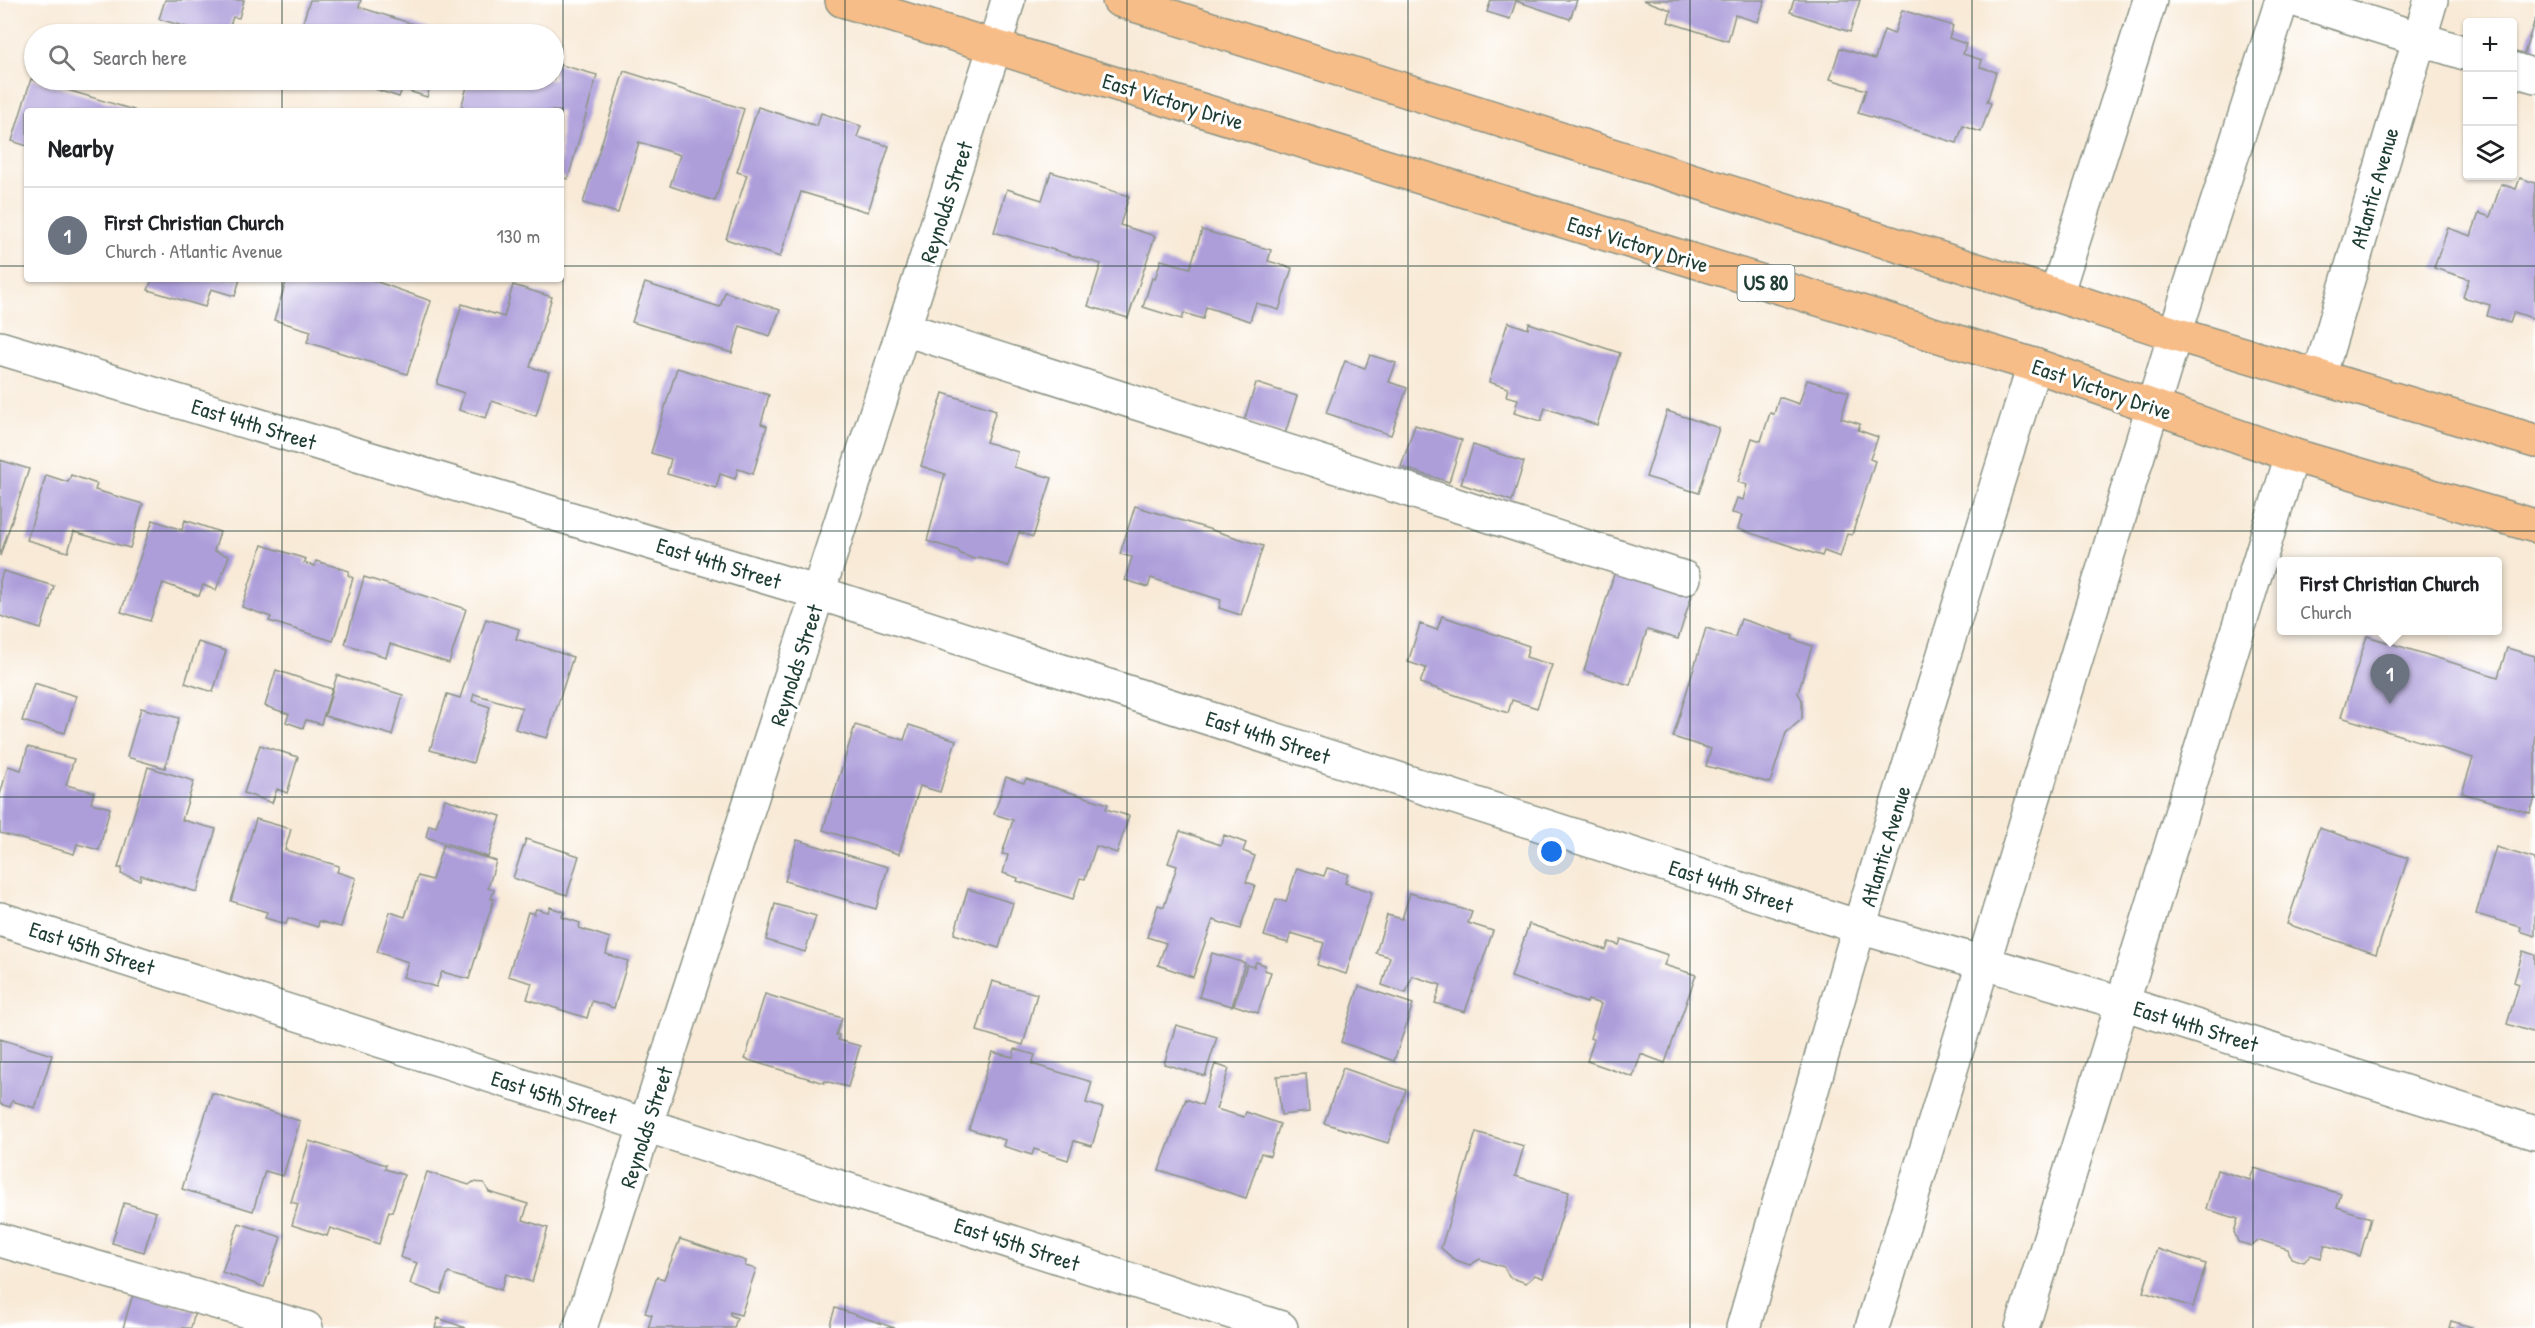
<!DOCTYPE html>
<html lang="en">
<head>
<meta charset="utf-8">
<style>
  :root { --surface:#fff; --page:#f2f2f2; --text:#202124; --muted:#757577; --line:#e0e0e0; --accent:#2563eb }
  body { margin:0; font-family:"Patrick Hand",sans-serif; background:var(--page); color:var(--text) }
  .controls { position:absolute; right:18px; top:18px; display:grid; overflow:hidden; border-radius:6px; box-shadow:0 2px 4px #0004 }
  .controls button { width:54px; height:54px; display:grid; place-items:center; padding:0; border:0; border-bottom:2px solid var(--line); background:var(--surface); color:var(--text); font:30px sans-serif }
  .you { position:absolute; left:1552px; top:852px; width:21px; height:21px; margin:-15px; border:4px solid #fff; border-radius:50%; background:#1a73e8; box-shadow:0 0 0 9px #1a73e833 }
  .badge { display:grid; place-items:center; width:39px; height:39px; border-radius:50%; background:var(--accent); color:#fff; font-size:20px; font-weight:700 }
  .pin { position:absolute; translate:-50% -50px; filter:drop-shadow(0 2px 3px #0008) }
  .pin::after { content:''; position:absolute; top:32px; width:21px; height:18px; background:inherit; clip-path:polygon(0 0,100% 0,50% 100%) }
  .popup { position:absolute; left:2277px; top:557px; width:225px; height:78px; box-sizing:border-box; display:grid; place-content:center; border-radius:6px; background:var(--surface); filter:drop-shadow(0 2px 4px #0005); font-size:20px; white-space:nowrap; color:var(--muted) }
  .popup b { font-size:22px; color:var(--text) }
  .popup::after { content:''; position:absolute; left:50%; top:100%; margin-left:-12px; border:12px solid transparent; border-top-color:var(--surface) }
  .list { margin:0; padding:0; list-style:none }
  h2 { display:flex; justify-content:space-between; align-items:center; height:78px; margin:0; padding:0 24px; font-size:26px }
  h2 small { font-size:20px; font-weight:400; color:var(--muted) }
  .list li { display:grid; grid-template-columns:39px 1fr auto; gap:18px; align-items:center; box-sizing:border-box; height:96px; padding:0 24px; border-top:2px solid var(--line) }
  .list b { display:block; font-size:22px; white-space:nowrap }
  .list p { margin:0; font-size:20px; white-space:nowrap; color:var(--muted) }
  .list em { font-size:20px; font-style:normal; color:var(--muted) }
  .icon { flex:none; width:33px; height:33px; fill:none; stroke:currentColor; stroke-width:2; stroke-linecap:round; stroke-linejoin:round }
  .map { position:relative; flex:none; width:2535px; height:1328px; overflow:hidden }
  .search { position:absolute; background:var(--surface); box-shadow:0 2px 4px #0004; left:24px; top:24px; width:540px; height:66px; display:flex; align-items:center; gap:15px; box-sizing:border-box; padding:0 21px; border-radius:33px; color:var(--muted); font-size:22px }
  .panel { position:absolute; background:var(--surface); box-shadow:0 2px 4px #0004; left:24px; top:108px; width:540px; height:174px; border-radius:6px }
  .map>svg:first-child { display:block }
  .building { fill:#ad9eda }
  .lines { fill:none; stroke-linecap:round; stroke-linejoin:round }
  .minor-casing { stroke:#8c9486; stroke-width:36 }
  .major-casing { stroke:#8c9486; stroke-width:36 }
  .minor { stroke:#fff; stroke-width:33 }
  .major { stroke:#f7bd88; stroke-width:33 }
  .grid { fill:none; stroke:#1f3d34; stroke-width:1.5; stroke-opacity:0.55 }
  .labels { text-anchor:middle; stroke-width:6; stroke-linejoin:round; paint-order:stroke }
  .shield { fill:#fff; stroke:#627771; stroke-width:1.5 }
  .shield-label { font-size:21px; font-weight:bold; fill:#1f3d34 }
  .street-label { font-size:22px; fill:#1f3d34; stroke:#fff }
</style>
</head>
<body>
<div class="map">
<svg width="2535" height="1328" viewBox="0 0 2535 1328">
  <rect width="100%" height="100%" fill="#fff"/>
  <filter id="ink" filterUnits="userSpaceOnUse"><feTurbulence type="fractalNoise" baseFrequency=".0167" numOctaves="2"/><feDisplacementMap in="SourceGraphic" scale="12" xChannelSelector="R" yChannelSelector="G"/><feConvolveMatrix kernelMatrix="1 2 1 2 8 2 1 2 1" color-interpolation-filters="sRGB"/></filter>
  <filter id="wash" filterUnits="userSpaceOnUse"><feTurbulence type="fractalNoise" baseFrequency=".008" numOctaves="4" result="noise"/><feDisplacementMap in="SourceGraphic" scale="24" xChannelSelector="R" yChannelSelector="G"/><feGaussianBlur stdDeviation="1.35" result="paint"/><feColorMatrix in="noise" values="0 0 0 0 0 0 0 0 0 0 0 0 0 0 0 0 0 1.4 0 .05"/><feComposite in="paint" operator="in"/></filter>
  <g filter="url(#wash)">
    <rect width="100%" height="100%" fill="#f8ead7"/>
    <g id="blocks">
      <path class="building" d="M165 0H244L239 18 233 17 227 34H210L159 19Z
        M310 0H361L359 7 445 34H299Z
        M1491 0H1577L1570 19 1516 1 1510 19 1487 12Z
        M1643 0H1765L1758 22 1735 15 1728 41 1668 22 1671 10Z
        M1794 0H1860L1850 32 1790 12Z
        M1902 10 1953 26 1949 38 1966 44 1963 54 1982 60 1980 67 1996 72 1987 102 1991 103 1981 132 1963 126 1957 143 1858 113 1866 90 1830 79 1840 48 1875 59 1884 30 1894 34Z
        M2535 19V71L2520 67Z
        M554 63 597 75 568 179 561 177V111H460L469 80H554Z
        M624 71 744 109 715 201 670 186 680 155 639 142 618 213 583 203Z
        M31 79 134 110V111H27V146L12 141Z
        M378 80H432L427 97 402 89 399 97 375 89Z
        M758 107 817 126 821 113 861 126 857 137 889 146 868 212 801 192 780 257 726 239 747 175 737 172Z
        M1051 172 1129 196 1120 225 1155 236 1128 318 1088 306 1101 264 994 232 1007 189 1042 200Z
        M2520 178 2535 183V319L2514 312 2510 323 2487 316 2490 305 2463 297 2469 279 2434 268 2448 228 2471 236 2479 213 2490 217 2501 184 2516 189Z
        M1202 230 1271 250 1268 261 1292 268 1279 310 1256 303 1250 321 1206 307 1203 319 1184 313 1182 319 1143 307 1152 278 1155 279 1161 260 1190 268Z
        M152 279H240L235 296 211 289 205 307 148 290Z
        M287 279H369L431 301 407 374 307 342 311 331 274 320Z
        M645 283 720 307 725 292 780 310 770 336 740 326 732 353 632 322Z
        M513 285 552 297 530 367 549 372 536 416 492 401 486 418 459 410 464 393 437 384 462 304 504 317Z
        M1508 322 1528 329 1529 323 1620 353 1597 425 1545 408 1541 421 1514 413 1518 399 1506 396 1508 388 1489 382Z
        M1370 355 1396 363 1389 382 1407 388 1391 435 1326 413 1345 361 1365 368Z
        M677 368 769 395 761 424 767 426 753 474 738 469 735 479 720 474 716 488 667 474 671 459 651 453Z
        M1807 380 1849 392 1841 418 1860 424 1858 430 1878 437 1870 459 1875 461 1852 535 1847 534 1840 557 1824 551 1822 556 1738 529 1742 515 1732 513 1737 498 1743 500 1747 485 1738 482 1752 438 1761 441 1770 413 1774 414 1779 397 1799 404Z
        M1256 383 1297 396 1285 434 1244 421Z
        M943 393 996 410 986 442 1018 452 1014 467 1052 478 1033 537 1019 532 1008 566 979 557 974 559 961 554 957 550 927 541 945 474 921 466Z
        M1667 411 1719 428 1699 493 1646 477Z
        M1415 425 1462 440 1449 482 1401 467Z
        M1473 445 1524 462 1512 501 1461 484Z
        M0 460 29 469 0 556Z
        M46 475 68 482 71 475 97 484 95 490 143 504 130 548 74 532 68 552 27 540Z
        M1135 506 1263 546 1241 615 1219 608 1221 600 1151 578 1148 587 1125 580 1132 557 1120 554Z
        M153 520 182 530 185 520 220 532 214 551 229 556 216 590 203 585 199 596 163 583 150 621 121 612Z
        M262 545 306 559 304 563 315 566 316 561 349 571 348 575 353 578 333 641 269 621 271 617 242 607Z
        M3 571 54 586 41 629 0 616V581Z
        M1615 571 1692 595 1678 639 1647 630 1630 685 1584 671Z
        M364 577 466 609 449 663 390 644 386 657 345 644Z
        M1442 616 1529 646 1526 657 1552 665 1537 708 1512 700 1508 713 1420 683 1426 668 1408 662 1420 624 1437 630Z
        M486 619 519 629 516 639 573 657 547 738 515 729 522 708 474 694 472 701 490 707 473 763 430 750 447 694 460 698Z
        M1741 619 1793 636 1792 639 1812 646 1798 693 1802 700V719L1786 733 1770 783 1706 766 1711 749 1673 737 1706 628 1735 637Z
        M2367 636 2498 677 2507 648 2535 656V798L2530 813 2462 793 2473 758 2341 717Z
        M198 642 226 651 213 692 185 683Z
        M276 670 332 689 321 724 306 720 303 728 286 722 289 714 265 706Z
        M337 675 403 695 392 735 325 716Z
        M34 683 76 696 65 733 22 721Z
        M141 708 179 718 165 768 127 757Z
        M855 725 904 740 909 725 956 740 940 792 920 786 899 854 823 830Z
        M260 745 298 757 287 793 277 789 272 803 244 793Z
        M28 747 74 759 66 785 94 792 91 803 110 808 99 850 77 844 74 854 0 833V795L8 766 21 770Z
        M148 767 194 781 182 820 216 829 197 892 141 875 140 880 121 874 122 868H118Z
        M1006 777 1024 783 1026 779 1108 804 1106 809 1129 816 1117 853 1096 846 1085 879 1080 878 1073 899 1017 881 1018 878 1003 873 1008 855 1002 854 1013 820 994 814Z
        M445 799 501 816 488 857 426 837 429 825 436 827Z
        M256 819 291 829 285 850 339 866 337 872 356 878 341 927 319 921 318 927 288 918 286 924 265 918 267 912 231 901Z
        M2319 828 2408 858 2376 954 2287 924Z
        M1180 831 1221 845 1224 835 1246 843 1243 851 1255 856 1246 882 1255 885 1240 929 1213 920 1193 977 1158 965 1166 943 1147 937 1158 905 1164 907 1177 866 1168 863Z
        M526 839 579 856 567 895 513 878Z
        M797 840 888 867 876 909 785 881Z
        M443 845 496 861 488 888 494 890 491 899H494L469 979 442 972 436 987 403 977 408 962 377 952 390 912 405 917 418 876 432 880Z
        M2496 847 2535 859V936L2520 931 2521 927 2476 914Z
        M1297 868 1324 876 1327 868 1348 874 1345 883 1372 892 1346 974 1317 965 1324 943 1291 933 1288 943 1264 936 1276 899 1286 902Z
        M968 889 1013 903 999 948 954 934Z
        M1410 893 1472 912 1468 923 1493 931 1465 1012 1435 1003 1441 985 1412 976 1406 993 1382 985 1390 957 1376 953 1387 915 1402 919Z
        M775 904 816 916 805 952 766 940Z
        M550 907 564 912 562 917 580 923 579 928 610 938 606 954 628 961 614 1008 592 1001 587 1018 527 999 532 983 508 976 528 912 534 914 536 909 548 912Z
        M1529 924 1606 950 1609 942 1619 945 1621 939 1668 955 1664 965 1696 975 1665 1063 1641 1054 1633 1077 1587 1061 1594 1040 1590 1038 1601 1004 1588 1000 1587 1003 1511 977Z
        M2523 951 2535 955V1033L2507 1024 2519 984 2514 982Z
        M1212 953 1245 963 1232 1006 1199 997Z
        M1256 962 1265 965 1264 970 1271 972 1258 1013 1234 1005 1247 965 1254 967Z
        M992 981 1037 994 1023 1045 977 1031Z
        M1359 986 1413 1004 1394 1061 1341 1042Z
        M765 994 842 1018 836 1035H839L838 1040 860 1046 848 1087 825 1081 824 1083 745 1059Z
        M1176 1025 1217 1037 1205 1076 1164 1064Z
        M0 1039 52 1055 35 1108 12 1101 10 1107 0 1104Z
        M1015 1049 1035 1055 1032 1064 1092 1082 1086 1103 1103 1108 1092 1146 1074 1141 1068 1160 1034 1149 1032 1155 1003 1146 1005 1140 969 1129 992 1052 1013 1057Z
        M1215 1064 1229 1069 1216 1109 1244 1117 1246 1112 1280 1124 1270 1156 1261 1153 1246 1198 1159 1170 1186 1099 1202 1105Z
        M1343 1068 1406 1090 1388 1143 1324 1123Z
        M1306 1074 1309 1112 1281 1115 1277 1076Z
        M212 1093 300 1121 283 1176 265 1171 253 1211 182 1189Z
        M1476 1132 1524 1146 1515 1176 1569 1192 1543 1278 1535 1275 1526 1283 1509 1277 1504 1267 1480 1259 1470 1265 1455 1260 1441 1248Z
        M309 1141 386 1165 385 1169 404 1175 392 1212 389 1211 379 1244 330 1228 327 1236 292 1225 298 1204 291 1202Z
        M2254 1168 2341 1194 2337 1207 2371 1218 2360 1256 2325 1245 2321 1258 2311 1255 2304 1262 2291 1258 2288 1249 2260 1240 2251 1246 2238 1242 2234 1232 2238 1219 2206 1209 2217 1170 2250 1180Z
        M427 1172 469 1185 473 1182 484 1183 489 1192 528 1204 523 1220 548 1228 532 1282 506 1274 501 1290 448 1273 441 1294 410 1284 417 1263 400 1257Z
        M124 1203 156 1212 144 1252 112 1243Z
        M239 1223 281 1237 264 1287 222 1272Z
        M680 1239 746 1261 745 1266 756 1269 741 1315 730 1312V1315L737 1318 734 1328H648L652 1315 645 1313 657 1277 664 1279Z
        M2157 1249 2206 1264 2193 1307 2143 1292Z
        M133 1294 195 1311 191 1328H123Z
        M835 1308 895 1328H829Z
        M438 1318 466 1328H435Z
        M2451 1321 2472 1327V1328H2449Z"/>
    </g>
  </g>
  <g filter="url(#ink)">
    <use href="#blocks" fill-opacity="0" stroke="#8c9486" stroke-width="1.5"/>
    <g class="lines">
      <defs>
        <path id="minor" d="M2296 0 2468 54
          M2512 69 2535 76
          M2056 295 2150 0
          M905 329 1684 578
          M0 348 819 593 1859 927 2122 1003 2535 1133
          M2319 377 2431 0
          M0 919 1281 1328
          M0 1240 306 1328
          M580 1328 995 46 1008 0
          M1743 1328 1859 927 2034 365
          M1872 1328 2175 334 2282 0
          M2022 1328 2292 455"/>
        <path id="major" d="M842 0 2034 365 2292 455 2535 526
          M1119 0 2056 295 2175 334 2535 441"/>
      </defs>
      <use href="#minor" class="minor-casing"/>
      <use href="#major" class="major-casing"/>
      <use href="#minor" class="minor"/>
      <use href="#major" class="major"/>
    </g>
  </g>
  <path class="grid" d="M282 0V34M563 0V1328M845 0V1328M1127 0V1328M1408 0V1328M1690 0V1328M1972 0V1328M2253 0V1328M282 80V111M0 266H27M561 266H2535M282 279V1328M0 531H2535M0 797H2535M0 1062H2535"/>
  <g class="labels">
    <rect class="shield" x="1737.5" y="265" width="57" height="36" rx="4.5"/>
    <g class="shield-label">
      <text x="1766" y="290">US 80</text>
    </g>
    <g class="street-label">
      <text transform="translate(1173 101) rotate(17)" y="8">East Victory Drive</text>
      <text transform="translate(2374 188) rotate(-74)" y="8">Atlantic Avenue</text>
      <text transform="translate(946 202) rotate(-72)" y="8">Reynolds Street</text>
      <text transform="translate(1638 244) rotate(17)" y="8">East Victory Drive</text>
      <text transform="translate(2102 389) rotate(19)" y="8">East Victory Drive</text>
      <text transform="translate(254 424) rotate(17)" y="8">East 44th Street</text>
      <text transform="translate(719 563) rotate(17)" y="8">East 44th Street</text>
      <text transform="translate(796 665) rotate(-72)" y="8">Reynolds Street</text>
      <text transform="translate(1268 737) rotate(18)" y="8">East 44th Street</text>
      <text transform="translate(1885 846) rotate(-73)" y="8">Atlantic Avenue</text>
      <text transform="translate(1731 886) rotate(18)" y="8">East 44th Street</text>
      <text transform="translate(92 948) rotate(18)" y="8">East 45th Street</text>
      <text transform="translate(2196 1026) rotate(17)" y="8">East 44th Street</text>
      <text transform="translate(554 1097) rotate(18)" y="8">East 45th Street</text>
      <text transform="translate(646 1127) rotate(-72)" y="8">Reynolds Street</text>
      <text transform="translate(1017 1244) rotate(18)" y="8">East 45th Street</text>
    </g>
  </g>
</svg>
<div class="controls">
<button>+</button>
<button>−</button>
<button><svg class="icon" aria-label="layers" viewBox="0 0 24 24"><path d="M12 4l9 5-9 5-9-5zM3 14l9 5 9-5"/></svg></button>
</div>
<div class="you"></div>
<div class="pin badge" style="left:2390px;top:704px;background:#6b7280">1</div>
<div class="popup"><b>First Christian Church</b>Church</div>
<div class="search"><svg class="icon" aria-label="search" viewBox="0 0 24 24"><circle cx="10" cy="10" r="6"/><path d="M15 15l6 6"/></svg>Search here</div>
<section class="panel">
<h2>Nearby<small></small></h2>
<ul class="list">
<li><span class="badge" style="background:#6b7280">1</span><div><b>First Christian Church</b><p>Church · Atlantic Avenue</p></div><em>130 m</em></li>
</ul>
</section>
</div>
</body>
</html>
